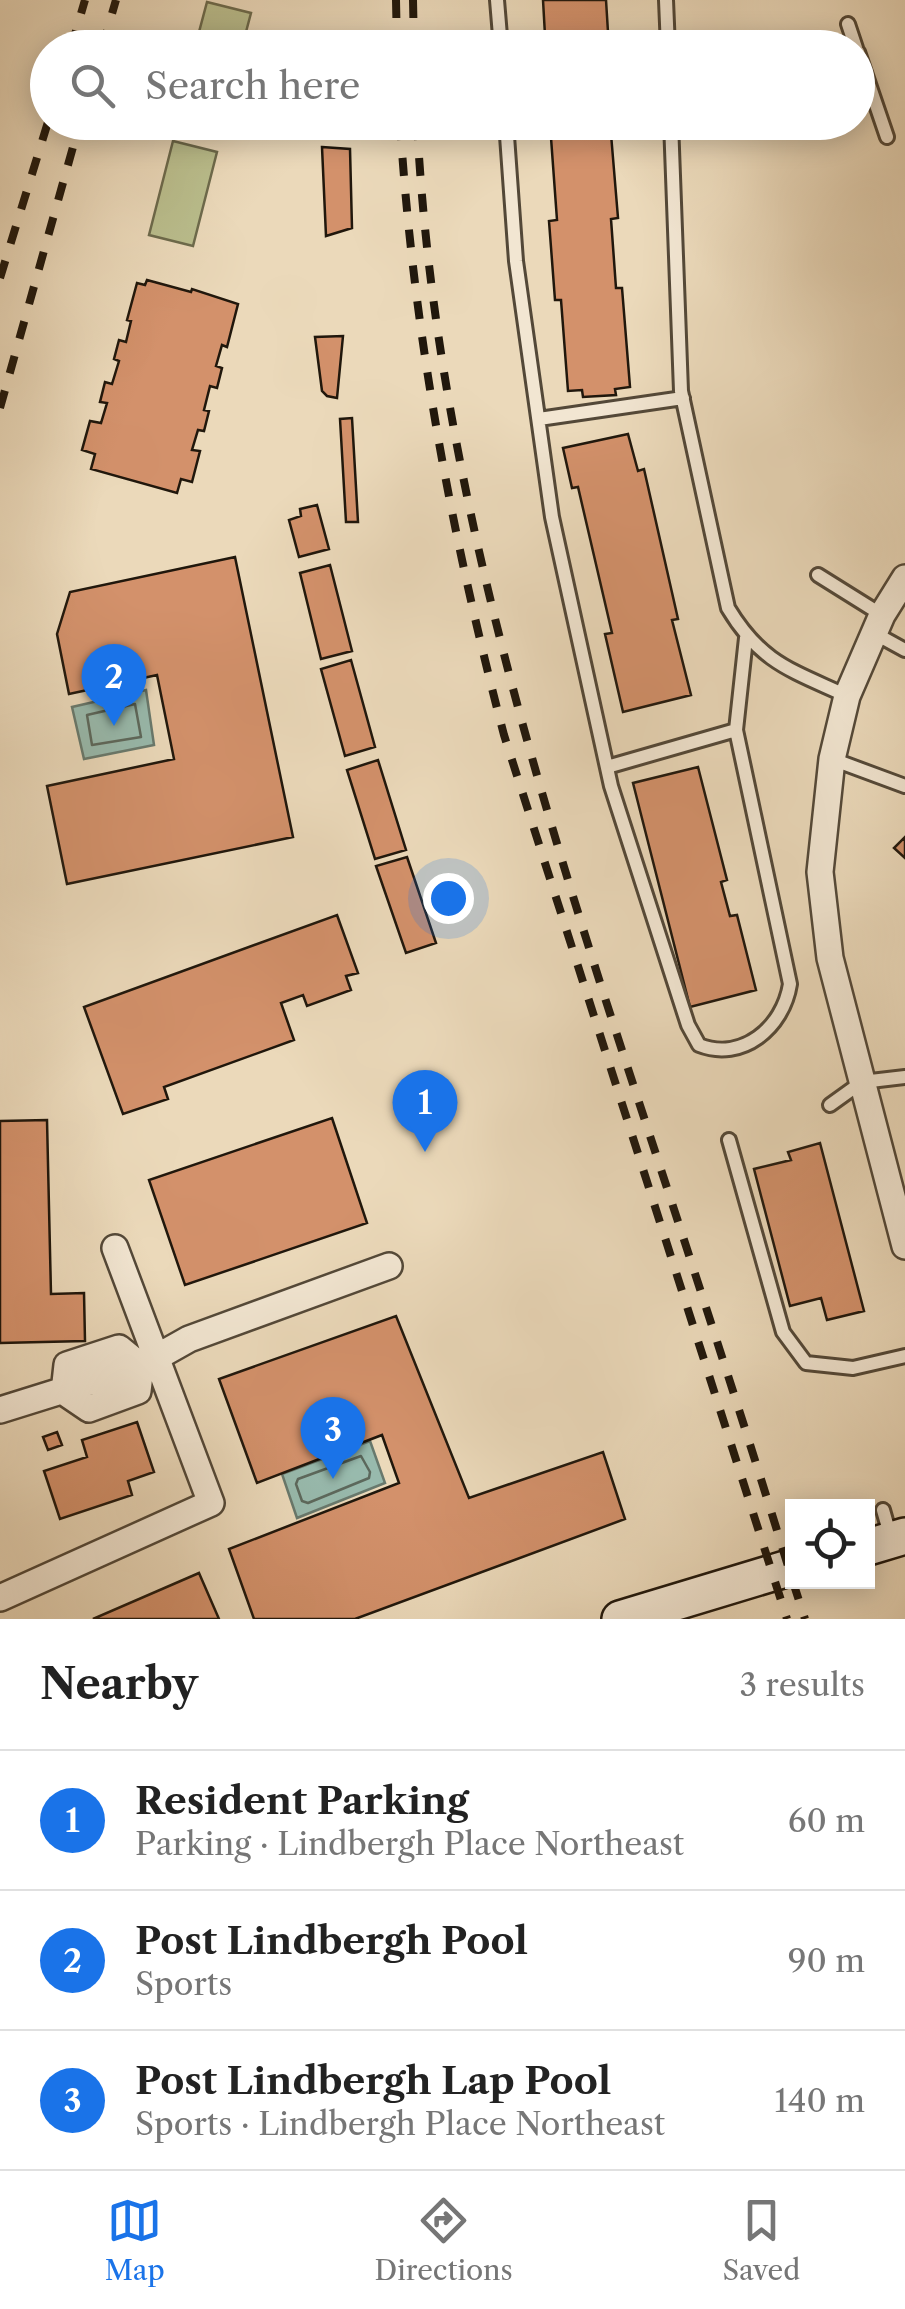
<!DOCTYPE html>
<html lang="en">
<head>
<meta charset="utf-8">
<style>
  :root { --surface:#fff; --page:#f6f6f6; --text:#222; --muted:#767676; --line:#e0e0e0; --accent:#1a73e8 }
  body { margin:0; font-family:"Libre Caslon Text",serif; background:var(--page); color:var(--text) }
  .controls { position:absolute; right:30px; bottom:30px; display:grid; overflow:hidden; border-radius:0px; box-shadow:0 5px 25px #0003 }
  .controls button { width:90px; height:90px; display:grid; place-items:center; padding:0; border:0; border-bottom:2px solid var(--line); background:var(--surface); color:var(--text); font:50px sans-serif }
  .you { position:absolute; left:448px; top:898px; width:35px; height:35px; margin:-25px; border:8px solid #fff; border-radius:50%; background:#1a73e8; box-shadow:0 0 0 15px #1a73e833 }
  .badge { display:grid; place-items:center; width:65px; height:65px; border-radius:50%; background:var(--accent); color:#fff; font-size:32px; font-weight:700 }
  .pin { position:absolute; translate:-50% -82px; filter:drop-shadow(0 2px 5px #0008) }
  .pin::after { content:''; position:absolute; top:52px; width:35px; height:30px; background:inherit; clip-path:polygon(0 0,100% 0,50% 100%) }
  .list { margin:0; padding:0; list-style:none }
  h2 { display:flex; justify-content:space-between; align-items:center; height:130px; margin:0; padding:0 40px; font-size:42px }
  h2 small { font-size:32px; font-weight:400; color:var(--muted) }
  .list li { display:grid; grid-template-columns:65px 1fr auto; gap:30px; align-items:center; box-sizing:border-box; height:140px; padding:0 40px; border-top:2px solid var(--line) }
  .list b { display:block; font-size:38px; white-space:nowrap }
  .list p { margin:0; font-size:32px; white-space:nowrap; color:var(--muted) }
  .list em { font-size:32px; font-style:normal; color:var(--muted) }
  .icon { flex:none; width:55px; height:55px; fill:none; stroke:currentColor; stroke-width:2; stroke-linecap:round; stroke-linejoin:round }
  .map { position:relative; flex:none; width:905px; height:1619px; overflow:hidden }
  .search { position:absolute; background:var(--surface); box-shadow:0 5px 25px #0003; left:30px; right:30px; top:30px; height:110px; display:flex; align-items:center; gap:25px; box-sizing:border-box; padding:0 35px; border-radius:55px; color:var(--muted); font-size:38px }
  .sheet { height:550px; background:var(--surface) }
  nav { display:flex; justify-content:space-around; align-items:center; box-sizing:border-box; height:140px; border-top:2px solid var(--line); background:var(--surface); font-size:28px; color:var(--muted) }
  nav a { display:grid; justify-items:center; gap:5px }
  nav .on { color:var(--accent) }
  .map>svg:first-child { display:block }
  .green { fill:#babe8d; stroke:#6d6a4c; stroke-width:2.5 }
  .water { fill:#98baad; stroke:#68796d; stroke-width:2.5 }
  .lines { fill:none; stroke-linecap:round; stroke-linejoin:round }
  .shore { stroke:#5c685c; stroke-width:2.5 }
  .building { fill:#d3916b; stroke:#20170c; stroke-width:2.5 }
  .lane-casing { stroke:#534838; stroke-width:18 }
  .street-casing { stroke:#534838; stroke-width:30 }
  .secondary-casing { stroke:#20170c; stroke-width:40 }
  .lane { stroke:#f2e6d2; stroke-width:12 }
  .street { stroke:#f2e6d2; stroke-width:25 }
  .secondary { stroke:#f2e6d2; stroke-width:35 }
  .rail { stroke:#20170c; stroke-width:8; stroke-dasharray:18 18; stroke-linecap:butt }
</style>
</head>
<body>
<div class="map">
<svg width="905" height="1619" viewBox="0 0 905 1619">
  <rect width="100%" height="100%" fill="#ebd9ba"/>
  <filter id="stains"><feTurbulence type="fractalNoise" baseFrequency=".002" numOctaves="4"/><feColorMatrix values="0 0 0 0 .2 0 0 0 0 .09 0 0 0 0 .02 0 0 0 .5 -.17"/></filter>
  <radialGradient id="worn" r=".72"><stop offset=".6" stop-color="#630" stop-opacity="0"/><stop offset="1" stop-color="#630" stop-opacity=".3"/></radialGradient>
  <path class="green" d="M207 2 251 13 242 47H195Z
    M173 141 217 152 193 246 149 235Z"/>
  <path class="water" d="M146 690 154 745 84 759 72 707Z
    M370 1441 385 1483 297 1518 282 1474Z"/>
  <g class="lines">
    <path class="shore" d="M135 704 141 737 92 745 87 715Z
      M361 1456 370 1472 369 1478 308 1503 302 1501 296 1484 298 1479Z"/>
  </g>
  <path class="building" d="M606 0 608 32 545 35 543 0Z
    M610 122 618 218 611 219 616 288H622L630 387 615 389 616 395 583 397 582 390 568 391 561 300H555L549 221 557 220 550 124Z
    M322 147 350 149 352 228 326 236Z
    M147 280 191 292 192 289 238 304 227 347 222 345 216 366 222 368 217 388 210 386 204 410 209 411 204 431 198 430 192 450 200 451 192 482 181 479 177 493 91 469 95 454 82 450 90 421 101 423 107 403 100 402 105 382 112 384 119 361 114 359 119 340 126 342 131 321 127 320 137 283 145 285Z
    M343 336 337 398 327 396 322 391 315 337Z
    M352 418 358 522H346L340 419Z
    M628 434 638 471 644 469 678 619 672 620 691 695 623 712 605 634 612 633 578 487 572 488 563 448Z
    M317 505 329 549 299 557 289 520 301 516 300 509Z
    M235 557 293 837 67 884 47 786 174 759 157 675 69 694 57 634 70 592Z
    M330 565 352 651 321 659 300 573Z
    M351 660 375 747 345 756 321 669Z
    M378 760 406 850 375 859 347 770Z
    M698 767 727 880 721 882 730 916 737 915 756 990 690 1007 633 783Z
    M905 837V858L894 848Z
    M407 857 436 943 406 953 376 866Z
    M337 915 358 973 346 976 351 990 307 1006 303 995 281 1003 294 1040 164 1087 168 1099 123 1114 84 1007Z
    M332 1118 367 1223 185 1285 149 1180Z
    M47 1120 51 1294 84 1293 85 1341 0 1343V1121Z
    M820 1143 864 1311 827 1320 821 1298 790 1306 754 1169 791 1160 788 1152Z
    M396 1316 469 1498 603 1452 625 1519 355 1619H254L229 1549 399 1483 382 1435 257 1483 219 1379Z
    M137 1422 154 1472 128 1481 132 1495 60 1519 44 1471 87 1457 82 1440Z
    M57 1432 62 1445 48 1450 43 1437Z
    M199 1573 219 1619H93Z"/>
  <g class="lines">
    <defs>
      <path id="lane" d="M497 0 501 48
        M666 0 668 48
        M848 24 856 48
        M858 52 887 137
        M506 122 516 261 552 517 611 786 688 1025 699 1045C742 1062 783 1028 790 984L736 730 746 638
        M671 122 681 391 728 608C761 663 791 670 847 696
        M539 419 683 398
        M818 575 882 615
        M874 633 905 650
        M832 759 905 786
        M607 767 736 730
        M830 1105 862 1082 905 1077
        M729 1140 783 1332 806 1363 853 1368 905 1356
        M883 1510 891 1538"/>
      <path id="street" d="M905 578 882 615 847 696 832 759 820 872 830 958 905 1246
        M64 1392 67 1365 119 1348 141 1366
        M64 1392 89 1409 138 1391 141 1366
        M0 1410 141 1366 189 1339 389 1266
        M0 1598 211 1503 115 1248"/>
      <path id="secondary" d="M868 1547 905 1536
        M620 1619 792 1567"/>
    </defs>
    <use href="#lane" class="lane-casing"/>
    <use href="#street" class="street-casing"/>
    <use href="#secondary" class="secondary-casing"/>
    <use href="#lane" class="lane"/>
    <use href="#street" class="street"/>
    <use href="#secondary" class="secondary"/>
    <path class="rail" d="M396 0 397 48
      M413 0 414 48
      M71 48 85 0
      M102 48 116 0
      M400 122C413 330 451 534 504 735L787 1619
      M417 122C432 422 513 710 604 995 667 1189 732 1383 792 1579
      M0 278 48 122
      M0 408 80 122
      M793 1582 805 1619"/>
  </g>
  <rect width="100%" height="100%" filter="url(#stains)"/>
  <rect width="100%" height="100%" fill="url(#worn)"/>
</svg>
<div class="controls">
<button><svg class="icon" aria-label="locate" viewBox="0 0 24 24"><circle cx="12" cy="12" r="6"/><path d="M12 2v4M12 18v4M2 12h4M18 12h4"/></svg></button>
</div>
<div class="you"></div>
<div class="pin badge" style="left:425px;top:1152px">1</div>
<div class="pin badge" style="left:114px;top:726px">2</div>
<div class="pin badge" style="left:333px;top:1479px">3</div>
<div class="search"><svg class="icon" aria-label="search" viewBox="0 0 24 24"><circle cx="10" cy="10" r="6"/><path d="M15 15l6 6"/></svg>Search here</div>
</div>
<section class="sheet">
<h2>Nearby<small>3 results</small></h2>
<ul class="list">
<li><span class="badge">1</span><div><b>Resident Parking</b><p>Parking · Lindbergh Place Northeast</p></div><em>60 m</em></li>
<li><span class="badge">2</span><div><b>Post Lindbergh Pool</b><p>Sports</p></div><em>90 m</em></li>
<li><span class="badge">3</span><div><b>Post Lindbergh Lap Pool</b><p>Sports · Lindbergh Place Northeast</p></div><em>140 m</em></li>
</ul>
</section>
<nav>
<a class="on"><svg class="icon" aria-label="map" viewBox="0 0 24 24"><path d="M3 6l6-2 6 2 6-2v14l-6 2-6-2-6 2zM9 4v14M15 6v14"/></svg>Map</a>
<a><svg class="icon" aria-label="directions" viewBox="0 0 24 24"><path d="M12 3l9 9-9 9-9-9zM9 14v-3h6M13 9l2 2-2 2"/></svg>Directions</a>
<a><svg class="icon" aria-label="saved" viewBox="0 0 24 24"><path d="M7 4h10v16l-5-4-5 4z"/></svg>Saved</a>
</nav>
</body>
</html>
